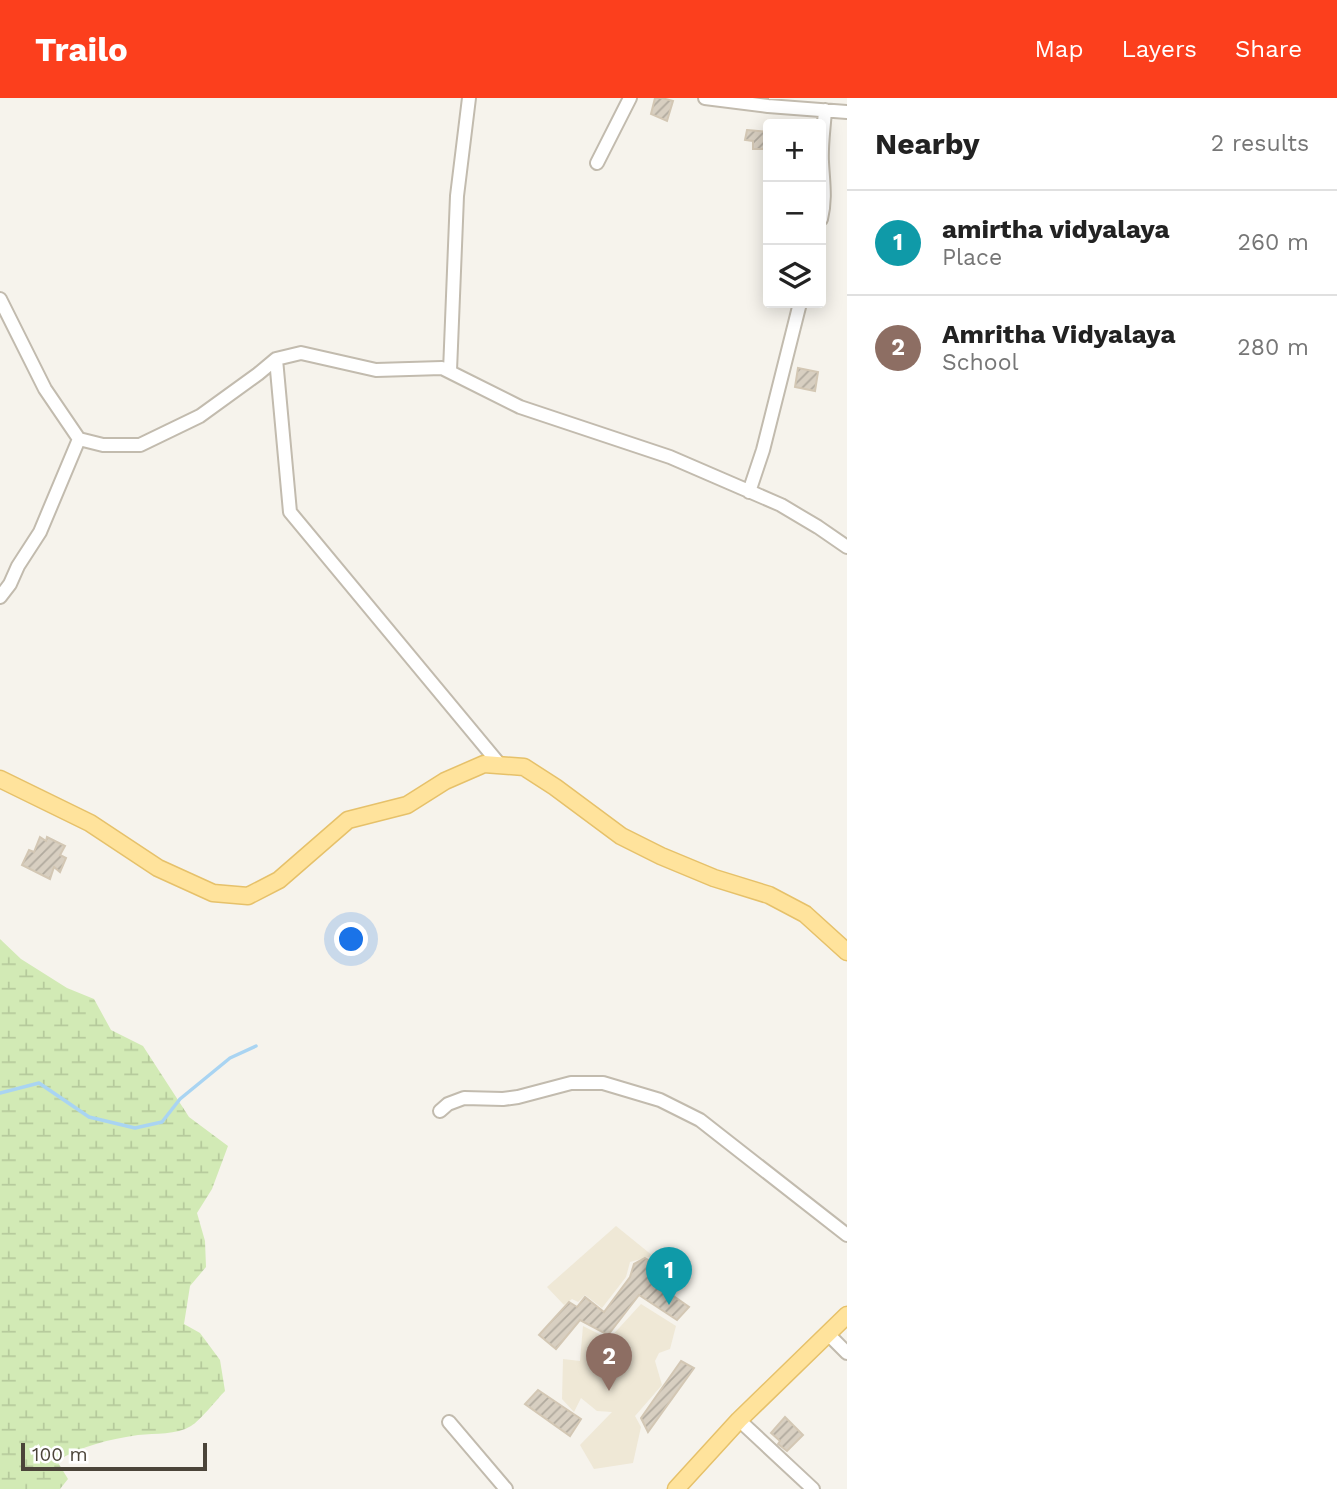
<!DOCTYPE html>
<html lang="en">
<head>
<meta charset="utf-8">
<style>
  :root { --surface:#fff; --page:#f6f6f6; --text:#222; --muted:#767676; --line:#e0e0e0; --accent:#fc3f1d }
  body { margin:0; font-family:"Work Sans",sans-serif; background:var(--page); color:var(--text) }
  .controls { position:absolute; right:21px; top:21px; display:grid; overflow:hidden; border-radius:7px; box-shadow:0 4px 18px #0003 }
  .controls button { width:63px; height:63px; display:grid; place-items:center; padding:0; border:0; border-bottom:2px solid var(--line); background:var(--surface); color:var(--text); font:35px sans-serif }
  .scale { position:absolute; left:21px; bottom:18px; width:186px; box-sizing:border-box; padding-left:7px; border:4px solid #4b4439; border-top:0; font-size:19px; line-height:24px; white-space:nowrap; color:#4b4439; -webkit-text-stroke:5px #fff; paint-order:stroke }
  .you { position:absolute; left:352px; top:842px; width:24px; height:24px; margin:-18px; border:5px solid #fff; border-radius:50%; background:#1a73e8; box-shadow:0 0 0 10px #1a73e833 }
  .badge { display:grid; place-items:center; width:46px; height:46px; border-radius:50%; background:var(--accent); color:#fff; font-size:23px; font-weight:700 }
  .pin { position:absolute; translate:-50% -58px; filter:drop-shadow(0 2px 4px #0008) }
  .pin::after { content:''; position:absolute; top:37px; width:24px; height:21px; background:inherit; clip-path:polygon(0 0,100% 0,50% 100%) }
  .list { margin:0; padding:0; list-style:none }
  h2 { display:flex; justify-content:space-between; align-items:center; height:91px; margin:0; padding:0 28px; font-size:30px }
  h2 small { font-size:23px; font-weight:400; color:var(--muted) }
  .list li { display:grid; grid-template-columns:46px 1fr auto; gap:21px; align-items:center; box-sizing:border-box; height:105px; padding:0 28px; border-top:2px solid var(--line) }
  .list b { display:block; font-size:26px; white-space:nowrap }
  .list p { margin:0; font-size:23px; white-space:nowrap; color:var(--muted) }
  .list em { font-size:23px; font-style:normal; color:var(--muted) }
  .icon { flex:none; width:38px; height:38px; fill:none; stroke:currentColor; stroke-width:2; stroke-linecap:round; stroke-linejoin:round }
  .map { position:relative; flex:none; width:847px; height:1391px; overflow:hidden }
  header { display:flex; align-items:center; gap:42px; box-sizing:border-box; height:98px; padding:0 35px; background:var(--accent); color:#fff }
  header strong { font-size:33px }
  nav { display:flex; gap:38px; margin-inline-start:auto; font-size:24px }
  main { display:flex }
  aside { flex:1; background:var(--surface) }
  .map>svg:first-child { display:block }
  .education { fill:#efe8d6 }
  .wetland { fill:url(#wetland-marsh) }
  .lines { fill:none; stroke-linecap:round; stroke-linejoin:round }
  .stream { stroke:#a9d4f2; stroke-width:3.5 }
  .building { fill:url(#building-hatch); stroke:#d3c7b4; stroke-width:2 }
  .minor-casing { stroke:#c2bbae; stroke-width:16 }
  .major-casing { stroke:#e6c16a; stroke-width:19 }
  .minor { stroke:#fff; stroke-width:12 }
  .major { stroke:#ffe39c; stroke-width:16 }
</style>
</head>
<body>
<header>
<strong>Trailo</strong>
<nav><a>Map</a><a>Layers</a><a>Share</a></nav>
</header>
<main>
<div class="map">
<svg width="847" height="1391" viewBox="0 0 847 1391">
  <defs>
    <pattern id="wetland-marsh" width="20" height="14" patternUnits="userSpaceOnUse" patternTransform="scale(1.75)"><rect width="20" height="14" fill="#d2eab5"/><path d="M1 5h8M5 5V1M11 12h8M15 12V8" fill="none" stroke="#b6ca9c"/></pattern>
    <pattern id="building-hatch" width="6" height="6" patternUnits="userSpaceOnUse" patternTransform="scale(1.75)"><rect width="6" height="6" fill="#d8cfc1"/><path d="M-1 1l2-2M0 6l6-6M5 7l2-2" fill="none" stroke="#b1aa9e"/></pattern>
  </defs>
  <rect width="100%" height="100%" fill="#f6f3ec"/>
  <path class="education" d="M616 1128 653 1158 630 1164 626 1179 602 1210 585 1197 578 1204 572 1201 564 1207 547 1189Z
    M641 1206 676 1228 670 1251 659 1255 655 1263 662 1287 635 1318 641 1329 633 1365 594 1371 580 1347 612 1314 597 1313 581 1300 574 1314 562 1301 563 1261 580 1263 583 1228 609 1241Z"/>
  <path class="wetland" d="M0 841 21 861 67 890 94 901 111 932 143 948 189 1019 228 1048 212 1091 197 1115 205 1143 206 1169 190 1188 184 1226 200 1235 220 1262 225 1293C217 1301 200 1323 191 1328 176 1337 156 1335 138 1337 110 1341 81 1348 57 1363L68 1381 60 1391H0Z"/>
  <g class="lines">
    <path class="stream" d="M0 995 39 985 89 1019 135 1030 162 1024 180 1001 230 960 256 948"/>
  </g>
  <path class="building" d="M655 0H662L673 3 667 23 651 16Z
    M747 32 768 34V51H753V43L745 42Z
    M798 270 818 274 815 293 795 289Z
    M40 739 46 743 47 739 65 748 60 757 66 760 60 774 54 769 50 781 22 767 29 752 34 754Z
    M645 1160 658 1168 655 1185 689 1209 677 1222 639 1197 608 1237 580 1222 556 1251 539 1237 569 1204 577 1209 585 1199 604 1214 630 1179 634 1166Z
    M681 1263 694 1270 648 1334 641 1320Z
    M538 1292 581 1321 570 1338 525 1306Z
    M785 1319 803 1337 787 1353 778 1346 780 1343 771 1335Z"/>
  <g class="lines">
    <defs>
      <path id="minor" d="M705 0 768 8 847 14
        M597 65 630 0
        M821 121C826 101 823 84 822 64 821 47 824 29 825 12
        M0 201 45 291 79 341 103 347H140L200 318 258 276 276 261 301 255 376 272 442 270 520 309 670 359 781 407 818 429 847 449
        M276 261 290 414 501 668
        M450 273 457 98 469 0
        M749 394 763 352 800 205
        M0 499 10 486 18 468 40 434 79 341
        M440 1013 448 1006 464 1000 503 1001 518 999 571 985H603L660 1002 700 1022 847 1137
        M828 1236 847 1255
        M739 1322 813 1391
        M449 1324 506 1391"/>
      <path id="major" d="M0 681 90 725 158 770 213 795 248 798 279 782 348 722 407 707 445 683 484 666 524 669 555 689 621 738 661 758 714 780 769 797 805 816 847 854
        M676 1391 739 1322 847 1217"/>
    </defs>
    <use href="#minor" class="minor-casing"/>
    <use href="#major" class="major-casing"/>
    <use href="#minor" class="minor"/>
    <use href="#major" class="major"/>
  </g>
</svg>
<div class="controls">
<button>+</button>
<button>−</button>
<button><svg class="icon" aria-label="layers" viewBox="0 0 24 24"><path d="M12 4l9 5-9 5-9-5zM3 14l9 5 9-5"/></svg></button>
</div>
<div class="scale">100 m</div>
<div class="you"></div>
<div class="pin badge" style="left:669px;top:1207px;background:#0f9aa8">1</div>
<div class="pin badge" style="left:609px;top:1293px;background:#8d6e63">2</div>
</div>
<aside>
<h2>Nearby<small>2 results</small></h2>
<ul class="list">
<li><span class="badge" style="background:#0f9aa8">1</span><div><b>amirtha vidyalaya</b><p>Place</p></div><em>260 m</em></li>
<li><span class="badge" style="background:#8d6e63">2</span><div><b>Amritha Vidyalaya</b><p>School</p></div><em>280 m</em></li>
</ul>
</aside>
</main>
</body>
</html>
